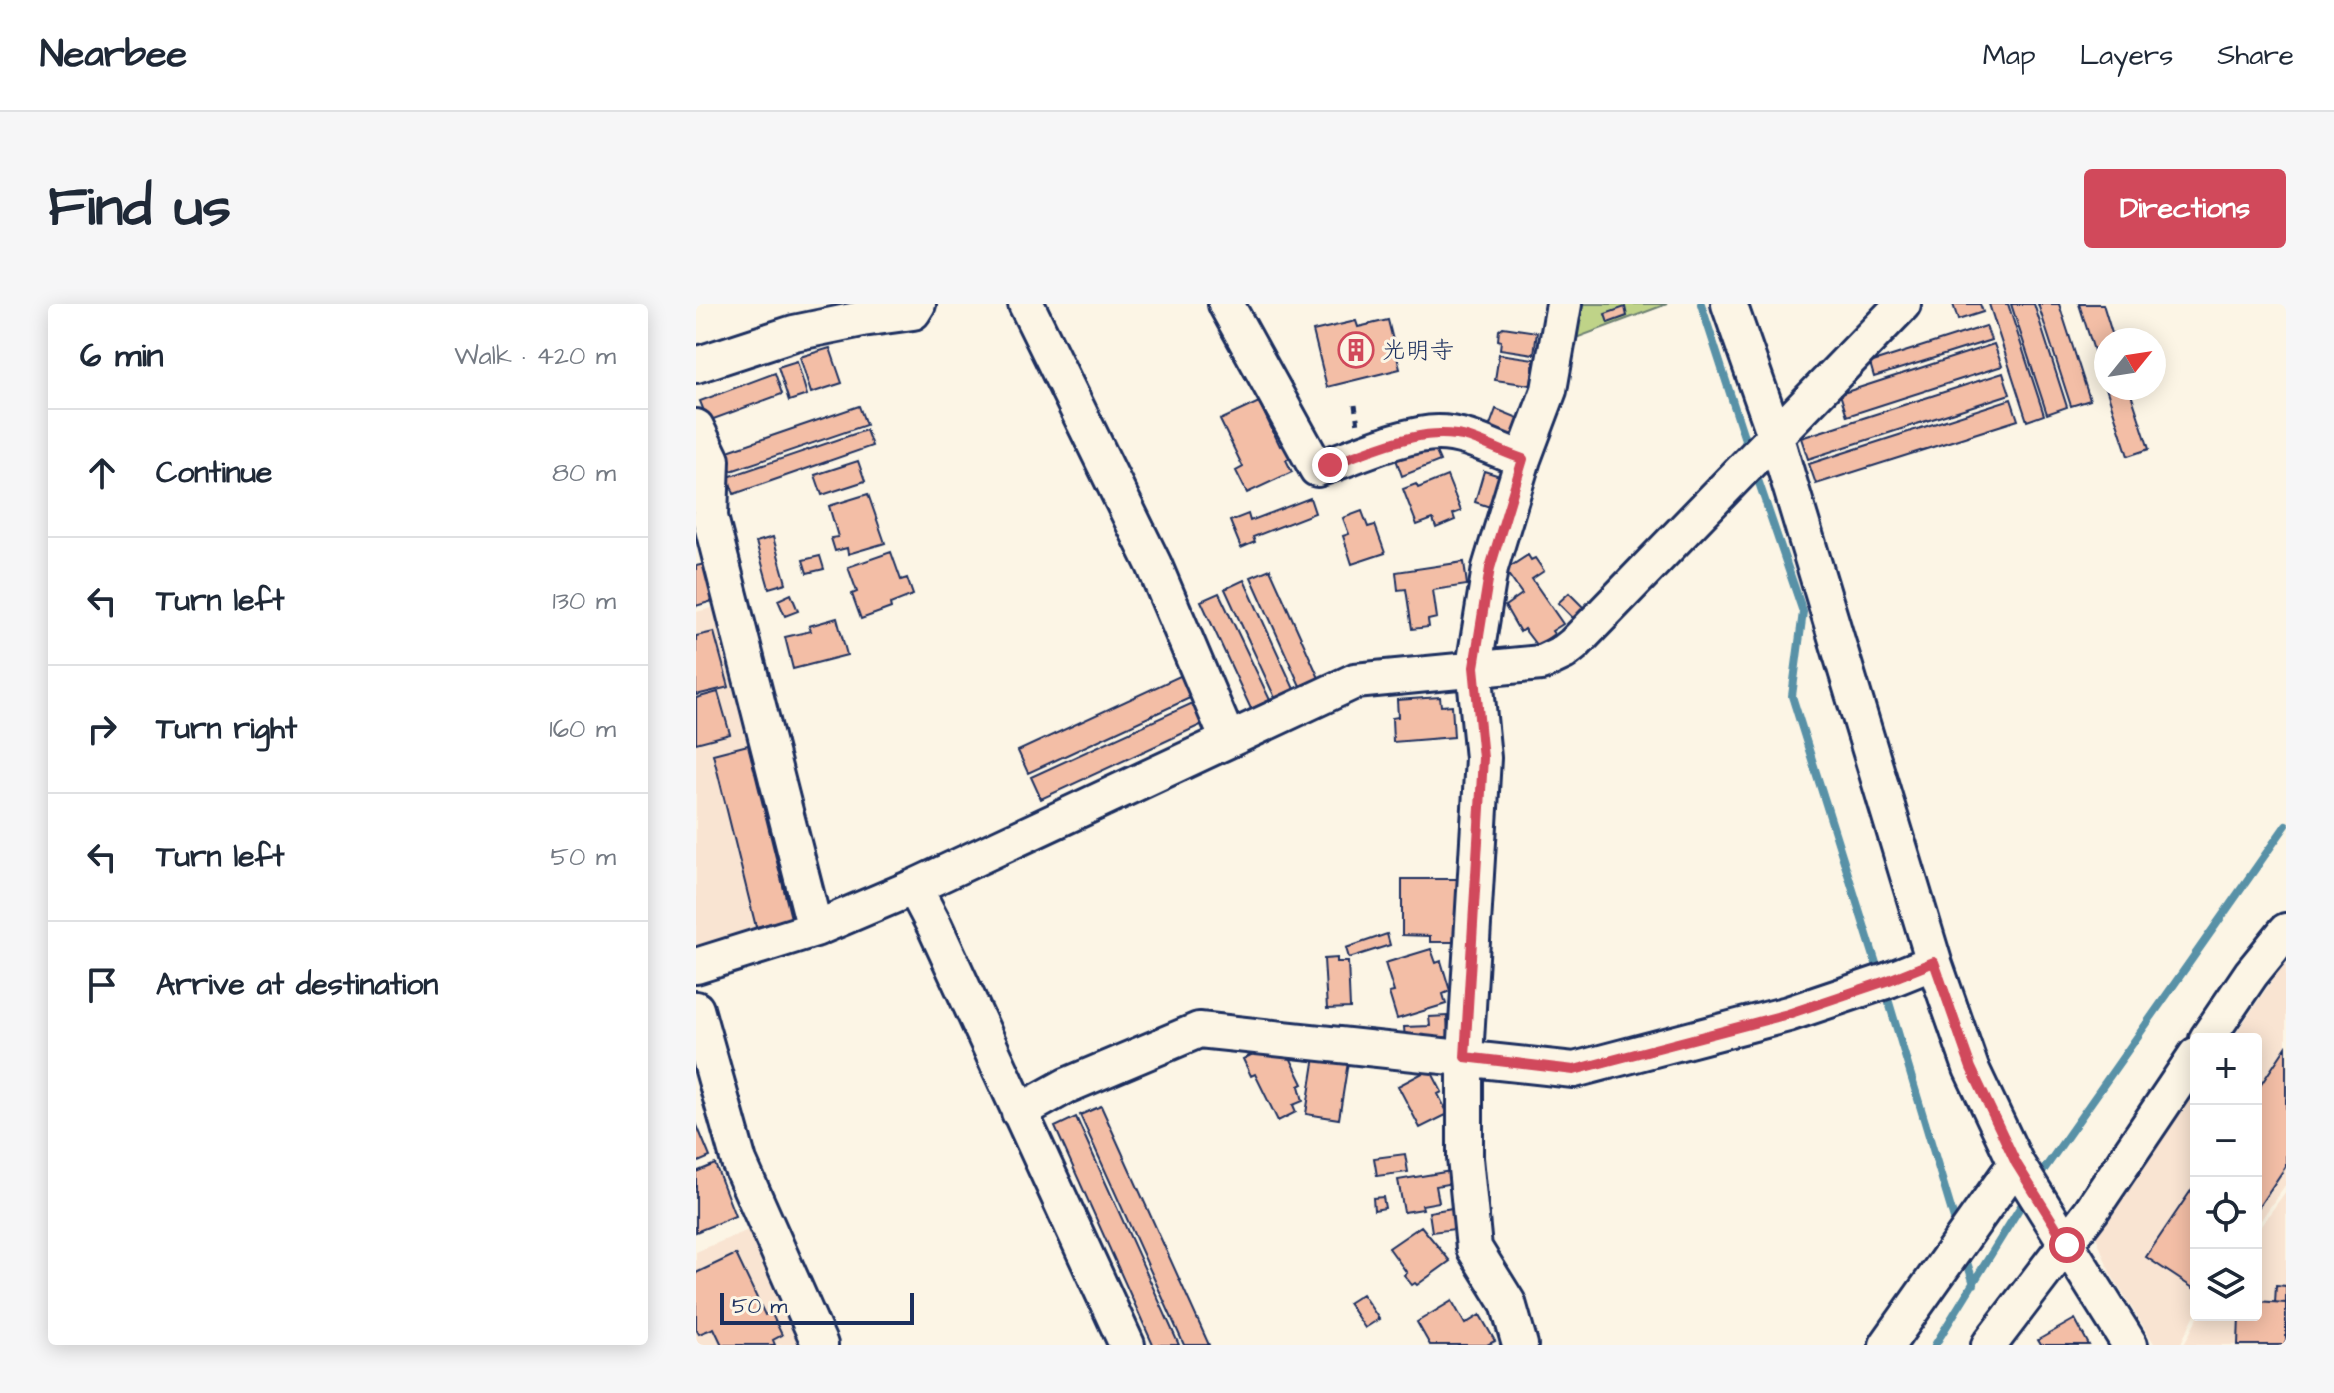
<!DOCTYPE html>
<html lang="en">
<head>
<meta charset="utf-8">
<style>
  :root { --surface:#fff; --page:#f6f6f7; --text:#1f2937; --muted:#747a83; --line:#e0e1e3; --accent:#d1495b }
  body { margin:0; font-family:"Architects Daughter","Klee One",sans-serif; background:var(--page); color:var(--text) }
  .controls { position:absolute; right:24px; bottom:24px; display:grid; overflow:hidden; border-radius:8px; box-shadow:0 4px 20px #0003 }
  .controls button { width:72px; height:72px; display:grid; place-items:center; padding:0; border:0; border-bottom:2px solid var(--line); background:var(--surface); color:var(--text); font:40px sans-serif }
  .compass { position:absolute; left:1398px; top:24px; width:72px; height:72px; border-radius:50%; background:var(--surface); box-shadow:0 4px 20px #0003; rotate:60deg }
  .scale { position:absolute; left:24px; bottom:20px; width:194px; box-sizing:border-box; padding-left:8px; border:4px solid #1b2f5e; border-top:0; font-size:22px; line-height:28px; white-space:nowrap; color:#1b2f5e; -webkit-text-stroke:6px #fcf5e5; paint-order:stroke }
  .stop { position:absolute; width:24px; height:24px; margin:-18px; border:6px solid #d1495b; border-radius:50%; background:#fff }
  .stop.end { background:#d1495b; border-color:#fff; box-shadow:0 2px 8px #0008 }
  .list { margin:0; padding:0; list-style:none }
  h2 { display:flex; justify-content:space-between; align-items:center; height:104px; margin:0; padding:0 32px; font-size:34px }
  h2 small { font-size:26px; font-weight:400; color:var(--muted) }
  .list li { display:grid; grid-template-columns:52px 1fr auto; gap:24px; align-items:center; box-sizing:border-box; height:128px; padding:0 32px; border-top:2px solid var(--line) }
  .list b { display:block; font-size:30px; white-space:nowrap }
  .list em { font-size:26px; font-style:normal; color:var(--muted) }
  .icon { flex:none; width:44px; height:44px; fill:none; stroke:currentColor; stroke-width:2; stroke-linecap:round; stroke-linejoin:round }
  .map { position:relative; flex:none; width:1590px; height:1041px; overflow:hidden; border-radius:8px }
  header { display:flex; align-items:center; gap:48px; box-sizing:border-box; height:112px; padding:0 40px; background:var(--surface); border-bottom:2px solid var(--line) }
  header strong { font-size:38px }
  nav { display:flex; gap:44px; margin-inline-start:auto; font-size:28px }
  .intro { display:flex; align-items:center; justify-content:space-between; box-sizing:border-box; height:192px; padding:0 48px }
  h1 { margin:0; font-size:56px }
  .button { padding:20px 36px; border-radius:8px; background:var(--accent); color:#fff; font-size:28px; font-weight:700 }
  main { display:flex; gap:48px; padding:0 48px }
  aside { flex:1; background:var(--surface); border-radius:8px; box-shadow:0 4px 20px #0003 }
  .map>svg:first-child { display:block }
  .built { fill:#f9e4d2 }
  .green { fill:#bfd388; stroke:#6d8173; stroke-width:2 }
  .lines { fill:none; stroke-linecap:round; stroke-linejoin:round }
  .stream { stroke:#5891a7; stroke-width:8 }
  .building { fill:#f3bea6; stroke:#1b2f5e; stroke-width:2 }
  .minor-casing { stroke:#1b2f5e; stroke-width:40 }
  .path { stroke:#1b2f5e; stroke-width:5; stroke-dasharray:6 6; stroke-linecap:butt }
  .minor { stroke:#fcf5e5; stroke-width:34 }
  .route { stroke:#d1495b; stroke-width:10 }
  .labels { text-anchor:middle; stroke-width:6; stroke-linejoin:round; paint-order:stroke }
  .poi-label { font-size:24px; fill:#1b2f5e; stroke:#fcf5e5; text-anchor:start }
</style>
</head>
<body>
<header>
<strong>Nearbee</strong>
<nav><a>Map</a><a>Layers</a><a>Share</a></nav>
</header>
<div class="intro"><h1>Find us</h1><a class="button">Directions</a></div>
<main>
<aside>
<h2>6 min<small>Walk · 420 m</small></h2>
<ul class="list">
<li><svg class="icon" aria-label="ahead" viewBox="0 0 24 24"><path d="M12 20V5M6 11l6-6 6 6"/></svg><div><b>Continue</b></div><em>80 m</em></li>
<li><svg class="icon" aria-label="left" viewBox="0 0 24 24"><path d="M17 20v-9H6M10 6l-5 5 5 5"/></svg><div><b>Turn left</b></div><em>130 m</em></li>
<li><svg class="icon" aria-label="right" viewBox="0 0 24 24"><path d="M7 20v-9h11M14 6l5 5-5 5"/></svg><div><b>Turn right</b></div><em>160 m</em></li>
<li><svg class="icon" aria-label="left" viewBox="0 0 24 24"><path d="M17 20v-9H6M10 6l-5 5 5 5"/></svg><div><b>Turn left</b></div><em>50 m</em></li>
<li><svg class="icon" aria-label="arrive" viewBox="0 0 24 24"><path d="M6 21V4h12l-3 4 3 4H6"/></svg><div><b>Arrive at destination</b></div></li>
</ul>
</aside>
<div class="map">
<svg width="1590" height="1041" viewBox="0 0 1590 1041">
  <rect width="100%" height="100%" fill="#fcf5e5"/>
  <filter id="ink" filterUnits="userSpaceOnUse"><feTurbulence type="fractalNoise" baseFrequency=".0125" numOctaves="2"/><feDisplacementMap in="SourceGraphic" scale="16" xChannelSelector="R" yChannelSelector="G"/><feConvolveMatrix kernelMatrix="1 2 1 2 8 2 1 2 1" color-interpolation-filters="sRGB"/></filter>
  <g filter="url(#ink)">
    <path class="built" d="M28 301 107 606 97 624 0 651V308Z
      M1590 656V880L1560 923V735H1536Z
      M1500 787V1008L1484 1041H1459L1414 969 1400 932Z
      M1590 887V1041H1488L1503 1011H1560V929Z
      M57 924 110 1041H0V948Z"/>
    <path class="green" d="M886 0H971L880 34Z"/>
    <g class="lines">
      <path class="stream" d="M1005 0 1053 148
        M1058 164 1107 308 1096 392 1184 672
        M1189 685 1261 925
        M1340 877 1590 521
        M1268 949 1278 980
        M1239 1041 1331 892"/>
    </g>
    <path class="building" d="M1257 0H1284L1287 8 1262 16Z
      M1293 0H1312L1348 111 1331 117Z
      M1315 0H1338L1371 103 1351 110Z
      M1342 0H1363L1394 96 1375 102Z
      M1383 0H1407L1418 36H1410V84H1433L1453 145 1432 152Z
      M929 3 931 12 912 19 909 10Z
      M692 16 704 65 631 83 617 27 660 17 662 23Z
      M1290 22 1295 36 1178 73 1174 59Z
      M807 23 841 28 838 50 804 45 805 37 802 36 803 26Z
      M1298 40 1306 62 1151 112 1144 90Z
      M134 44 146 79 115 89 104 53Z
      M803 50 838 55 835 81 799 76Z
      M101 57 111 91 93 97 82 63Z
      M79 69 86 90 12 117 4 97Z
      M1307 69 1314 90 1112 155 1105 134Z
      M1315 95 1322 116 1120 180 1113 160Z
      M563 98 584 142 591 139 598 152 590 156 596 168 551 189 540 167 547 163 524 116Z
      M163 102 170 121 35 167 29 148Z
      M800 105 827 116 817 142 790 132Z
      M170 126 176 142 38 190 32 173Z
      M737 141 744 157 706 172 700 155Z
      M162 157 169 177 126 191 119 171Z
      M788 167 807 173 797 204 779 198Z
      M751 172 765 207 757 210 759 216 740 224 737 215 721 221 707 185 720 180 722 184Z
      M172 190 189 239 152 250 151 244 139 247 135 234 142 233 133 202Z
      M614 194 619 209 557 233 559 238 545 244 534 217 552 210 554 217Z
      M666 207 672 223 679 221 689 249 656 260 647 232 653 230 647 214Z
      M77 233 90 279 73 284 60 238Z
      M195 248 205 276 211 274 217 291 194 300 195 304 165 315 156 290 161 288 152 263Z
      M832 251 835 256 839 254 848 267 836 275 867 320 856 327 858 330 841 342 828 325 824 328 809 302 826 290 809 266Z
      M124 252 128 265 111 269 107 256Z
      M768 258 771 281 737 286 741 314 732 316 733 323 716 325 710 285 702 286 700 268Z
      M13 259 23 295 0 302V262Z
      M574 265 623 374 604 382 555 273Z
      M548 276 598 385 579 394 529 285Z
      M523 289 574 396 555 405 505 297Z
      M873 289 889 305 879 316 862 299Z
      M95 290 102 307 89 312 82 296Z
      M141 314 151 351 97 365 89 333 115 327 113 322Z
      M18 328 33 383 0 391V332Z
      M486 371 496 393 332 469 322 447Z
      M22 388 34 430 0 439V394Z
      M744 393 745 402 756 401 758 433 697 438 696 414 702 413 701 396Z
      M499 398 509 419 345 495 335 473Z
      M52 441 95 614 60 623 17 450Z
      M706 575H763L762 638H734V632L706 631Z
      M691 630 694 641 653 654 650 644Z
      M735 645 740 659 745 657 754 687 747 690 750 700 701 715 693 689 698 688 689 659Z
      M641 654V658H652L654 704 631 705 628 655Z
      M751 712 752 733 709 735 708 723 734 722 733 713Z
      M1590 743V862L1560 907V788Z
      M581 745 585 752 592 749 607 780 603 782 607 797 597 801 600 808 582 817 559 770 555 772 547 755 563 747 564 750Z
      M619 752 652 758 643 815 610 810Z
      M734 765 746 788 742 790 752 810 724 824 702 782Z
      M405 802 513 1041H488L384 811Z
      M380 813 483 1041H457L359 823Z
      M0 819 14 853 0 859Z
      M709 850 712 868 681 872 678 854Z
      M19 860 39 912 0 928V868Z
      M755 867 757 879 740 882 743 898 726 901 727 905 708 908 702 876Z
      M1500 879V986L1450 953Z
      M687 893 689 904 678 906 677 894Z
      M756 904 759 925 736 928 733 908Z
      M725 922 754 957 721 981 719 979 716 981 708 971 711 969 693 944Z
      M40 950 69 1011 75 1008 86 1031 77 1036 79 1041H26L18 1024 3 1030 0 1025V969Z
      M1580 981 1590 982V999H1579Z
      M666 990 683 1015 669 1024 652 999Z
      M756 997 769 1020 784 1011 799 1037 791 1041H734L721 1018Z
      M1560 997 1590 999V1041H1542L1543 1011H1560Z
      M1379 1015 1393 1041H1345L1342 1036Z"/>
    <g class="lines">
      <defs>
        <path id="minor" d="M330 0 458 261 532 436
          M530 0 621 165C655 154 708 129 742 129 772 129 799 146 827 155
          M1033 0 1079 131 1238 658 1275 764 1320 859 1434 1041
          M0 61 98 29 166 15 217 8 222 0
          M0 123 16 156 14 213 119 625
          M218 583 239 623 431 1041
          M0 662 119 625 218 583 659 377 845 359 868 348 878 340 1207 0
          M0 705 43 858 124 1041
          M1511 735 1555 670 1590 627
          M323 808 370 782 503 726 878 766 1092 710 1193 676 1238 658
          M824 1041 812 999 778 944 769 854V753L787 454 778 363 794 264 827 155 853 86 868 0
          M1191 1041 1320 859
          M1293 1041 1395 907 1500 751"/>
      </defs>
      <use href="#minor" class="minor-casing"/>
      <path class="path" d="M659 101 662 121"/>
      <use href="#minor" class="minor"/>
    </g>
  </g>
  <g class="lines" filter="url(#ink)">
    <path class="route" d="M634 161C678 146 727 120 774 134 792 140 808 149 827 155L794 264 778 363 787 454 769 753 878 766 1092 710 1193 676 1238 658 1275 764 1320 859 1371 941"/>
  </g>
  <defs>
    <symbol id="building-ring" viewBox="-11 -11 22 22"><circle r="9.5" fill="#fcf5e5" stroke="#d1495b" stroke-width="1.5"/><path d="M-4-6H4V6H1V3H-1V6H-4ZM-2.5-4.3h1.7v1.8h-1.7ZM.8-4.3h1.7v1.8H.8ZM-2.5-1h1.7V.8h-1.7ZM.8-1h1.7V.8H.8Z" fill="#d1495b"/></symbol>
  </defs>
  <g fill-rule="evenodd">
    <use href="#building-ring" x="640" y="26" width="40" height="40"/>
  </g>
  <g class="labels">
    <g class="poi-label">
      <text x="686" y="54">光明寺</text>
    </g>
  </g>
</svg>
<div class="controls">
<button>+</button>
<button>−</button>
<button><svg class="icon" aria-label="locate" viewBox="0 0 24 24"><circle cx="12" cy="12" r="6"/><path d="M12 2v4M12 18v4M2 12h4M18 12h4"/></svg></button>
<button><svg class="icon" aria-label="layers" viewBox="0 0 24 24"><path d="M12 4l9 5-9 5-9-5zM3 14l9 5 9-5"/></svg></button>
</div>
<svg class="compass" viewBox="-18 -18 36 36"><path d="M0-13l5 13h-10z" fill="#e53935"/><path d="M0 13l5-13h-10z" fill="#747a83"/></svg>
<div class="scale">50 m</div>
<div class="stop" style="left:1371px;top:941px"></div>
<div class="stop end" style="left:634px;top:161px"></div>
</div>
</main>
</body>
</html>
